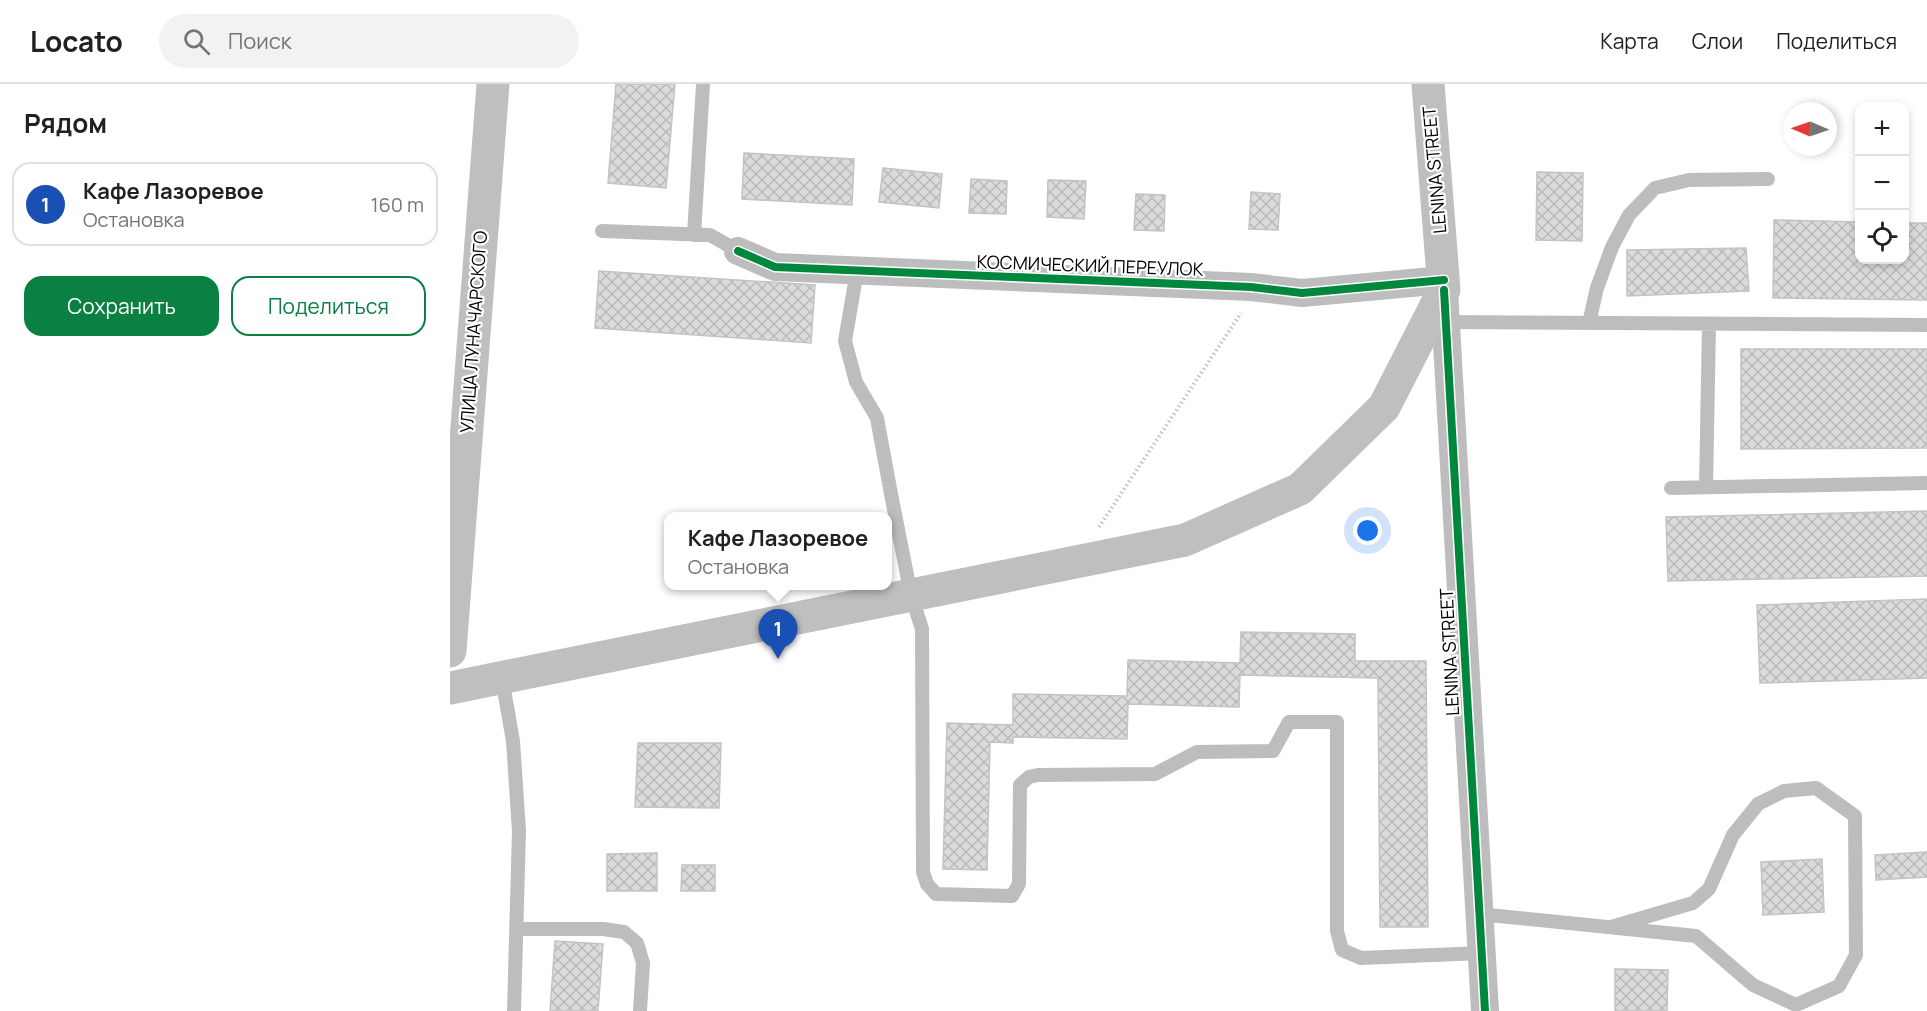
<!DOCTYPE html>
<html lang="ru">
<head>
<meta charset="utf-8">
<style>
  :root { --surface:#fff; --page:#f2f2f2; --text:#202124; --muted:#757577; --line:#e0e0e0; --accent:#0b8043 }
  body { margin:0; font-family:Manrope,sans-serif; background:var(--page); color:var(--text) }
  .controls { position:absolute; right:18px; top:18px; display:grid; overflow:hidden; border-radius:12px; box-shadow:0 3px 9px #0003 }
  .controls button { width:54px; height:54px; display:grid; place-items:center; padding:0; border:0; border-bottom:2px solid var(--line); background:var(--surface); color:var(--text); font:30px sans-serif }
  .compass { position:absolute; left:1333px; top:18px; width:54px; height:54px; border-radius:50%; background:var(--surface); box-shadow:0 3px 9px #0003; rotate:272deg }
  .you { position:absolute; left:918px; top:447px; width:21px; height:21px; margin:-15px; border:4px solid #fff; border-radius:50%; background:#1a73e8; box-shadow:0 0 0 9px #1a73e833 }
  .badge { display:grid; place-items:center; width:39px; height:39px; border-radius:50%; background:var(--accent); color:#fff; font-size:20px; font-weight:700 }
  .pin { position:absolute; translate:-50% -50px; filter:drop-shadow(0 2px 3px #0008) }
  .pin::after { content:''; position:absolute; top:32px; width:21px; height:18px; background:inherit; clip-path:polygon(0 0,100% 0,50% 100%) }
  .popup { position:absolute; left:214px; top:428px; width:228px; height:78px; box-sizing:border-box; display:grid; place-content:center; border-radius:12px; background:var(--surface); filter:drop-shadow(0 2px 4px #0005); font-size:20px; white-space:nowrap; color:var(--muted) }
  .popup b { font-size:22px; color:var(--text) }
  .popup::after { content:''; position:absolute; left:50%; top:100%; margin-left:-12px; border:12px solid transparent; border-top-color:var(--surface) }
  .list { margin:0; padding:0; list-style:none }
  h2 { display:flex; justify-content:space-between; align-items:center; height:78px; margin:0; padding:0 24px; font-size:26px }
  h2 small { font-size:20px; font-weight:400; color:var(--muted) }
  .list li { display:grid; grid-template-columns:39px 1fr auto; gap:18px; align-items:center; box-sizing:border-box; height:84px; margin:0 12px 12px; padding:0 12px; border:2px solid var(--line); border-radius:18px }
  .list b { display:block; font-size:22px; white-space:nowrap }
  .list p { margin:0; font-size:20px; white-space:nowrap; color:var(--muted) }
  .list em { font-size:20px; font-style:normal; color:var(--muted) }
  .actions { display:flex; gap:12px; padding:18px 24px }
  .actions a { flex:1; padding:14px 0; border:2px solid var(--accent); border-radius:18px; text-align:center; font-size:21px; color:var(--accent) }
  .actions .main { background:var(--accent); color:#fff }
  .icon { flex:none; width:33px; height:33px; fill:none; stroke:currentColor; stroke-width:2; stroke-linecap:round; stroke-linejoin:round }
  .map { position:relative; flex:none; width:1477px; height:927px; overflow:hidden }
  header { display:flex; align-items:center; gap:36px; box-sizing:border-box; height:84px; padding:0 30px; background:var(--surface); border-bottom:2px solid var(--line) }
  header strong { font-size:28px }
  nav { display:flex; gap:33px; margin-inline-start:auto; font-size:21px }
  .search { width:420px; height:54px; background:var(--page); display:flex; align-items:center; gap:15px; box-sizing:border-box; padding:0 21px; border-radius:33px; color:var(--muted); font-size:22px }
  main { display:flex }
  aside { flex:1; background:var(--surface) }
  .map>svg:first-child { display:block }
  .building { fill:url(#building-cross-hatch); stroke:#c3c3c3; stroke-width:1.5 }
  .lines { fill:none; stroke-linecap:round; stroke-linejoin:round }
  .path { stroke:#c2c2c2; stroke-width:4; stroke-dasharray:1.5 3; stroke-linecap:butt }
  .lane { stroke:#bdbdbd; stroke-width:14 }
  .street { stroke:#bdbdbd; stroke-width:28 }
  .secondary { stroke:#bfbfbf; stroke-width:33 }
  .cycleway-casing { stroke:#fff; stroke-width:11 }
  .cycleway { stroke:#00873e; stroke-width:8 }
  .labels { text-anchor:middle; stroke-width:4.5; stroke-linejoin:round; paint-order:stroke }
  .street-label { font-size:18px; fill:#000; stroke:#fff }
</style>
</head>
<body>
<header>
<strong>Locato</strong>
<div class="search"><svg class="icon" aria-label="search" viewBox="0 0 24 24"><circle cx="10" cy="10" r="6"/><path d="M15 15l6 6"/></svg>Поиск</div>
<nav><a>Карта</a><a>Слои</a><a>Поделиться</a></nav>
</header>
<main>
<aside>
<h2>Рядом<small></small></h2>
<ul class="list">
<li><span class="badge" style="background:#1a4fb4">1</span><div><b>Кафе Лазоревое</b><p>Остановка</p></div><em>160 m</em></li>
</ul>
<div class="actions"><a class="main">Сохранить</a><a>Поделиться</a></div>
</aside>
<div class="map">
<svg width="1477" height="927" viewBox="0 0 1477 927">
  <defs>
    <pattern id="building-cross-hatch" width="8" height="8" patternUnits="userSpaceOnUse" patternTransform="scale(1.5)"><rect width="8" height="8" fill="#dbdbdb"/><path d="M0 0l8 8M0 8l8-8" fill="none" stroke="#bababa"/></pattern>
  </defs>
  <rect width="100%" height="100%" fill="#fff"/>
  <path class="building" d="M166 0H225L216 104 158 99Z
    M294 69 404 75 402 121 292 115Z
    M433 84 492 90 489 124 429 118Z
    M1087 88 1133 89 1132 157 1086 156Z
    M521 95 557 97 556 130 519 129Z
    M598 96 636 97 634 135 597 133Z
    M801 108 830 110 828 146 799 145Z
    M686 110 715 111 714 147 684 146Z
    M1324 136 1410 138V176H1454V139H1477V216L1323 214Z
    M1296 164 1299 207 1177 212V166Z
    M149 187 365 201 361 259 145 244Z
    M1291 265H1477V364L1291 365Z
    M1477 427V492L1218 497 1216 433Z
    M1477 515V594L1310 599 1307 521Z
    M791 548 905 550V577H976L978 843H930L928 594 790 591 789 623 678 620 677 655 563 653V659L540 658 537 786 493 785 497 639 563 641V610L677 612 678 576 790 579Z
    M188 659H271L269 724 185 723Z
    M1477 768V793L1426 796 1425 771Z
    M207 769V807H157V770Z
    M1372 775 1374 828 1313 831 1311 778Z
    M232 781H265V807H231Z
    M105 857 153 860 148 927H100Z
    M1165 885 1218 886 1217 927H1165Z"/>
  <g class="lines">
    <path class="path" d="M649 443 791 229"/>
    <path class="lane" d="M152 147 260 151 288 167
      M244 151 253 0
      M407 187 395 257 406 298 427 334 441 410 461 511 472 545 473 788 477 800 486 810 562 812 569 800 570 701 579 693 588 691 705 690 747 668 823 667 839 638H887V847L892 866 911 874 1032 869
      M996 238 1477 241
      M1139 239 1147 204 1162 163 1179 131 1205 104 1239 96 1318 95
      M1256 403 1259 240
      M1221 404 1477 399
      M52 594 63 657 69 747 64 927
      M1029 830 1246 852 1303 901 1346 921 1389 902 1406 871 1405 732 1366 704 1334 707 1308 720 1283 751 1259 805 1243 819 1161 843
      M66 845H153L174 848 187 859 193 879 190 927"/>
    <path class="street" d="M288 167 325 183 801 203 852 209 994 196
      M994 206 1035 927"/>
    <path class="secondary" d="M0 567 43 0
      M0 604 735 456 850 405 934 323 994 206 978 0"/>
    <defs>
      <path id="cycleway" d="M288 167 325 183 801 203 852 209 994 196
        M994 206 1035 927"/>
    </defs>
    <use href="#cycleway" class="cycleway-casing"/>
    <use href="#cycleway" class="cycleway"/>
  </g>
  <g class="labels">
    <g class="street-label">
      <text transform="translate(985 86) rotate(-95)" y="6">LENINA STREET</text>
      <text transform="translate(640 182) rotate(2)" y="6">КОСМИЧЕСКИЙ ПЕРЕУЛОК</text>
      <text transform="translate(24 248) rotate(-86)" y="6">УЛИЦА ЛУНАЧАРСКОГО</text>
      <text transform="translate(1000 568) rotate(-93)" y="6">LENINA STREET</text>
    </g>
  </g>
</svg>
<div class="controls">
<button>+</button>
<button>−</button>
<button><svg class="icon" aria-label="locate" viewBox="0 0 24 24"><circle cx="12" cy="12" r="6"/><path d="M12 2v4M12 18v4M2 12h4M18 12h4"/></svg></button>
</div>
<svg class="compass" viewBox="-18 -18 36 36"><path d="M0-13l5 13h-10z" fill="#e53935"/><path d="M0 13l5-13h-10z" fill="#757577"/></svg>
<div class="you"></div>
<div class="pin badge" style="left:328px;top:575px;background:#1a4fb4">1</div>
<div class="popup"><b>Кафе Лазоревое</b>Остановка</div>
</div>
</main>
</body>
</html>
